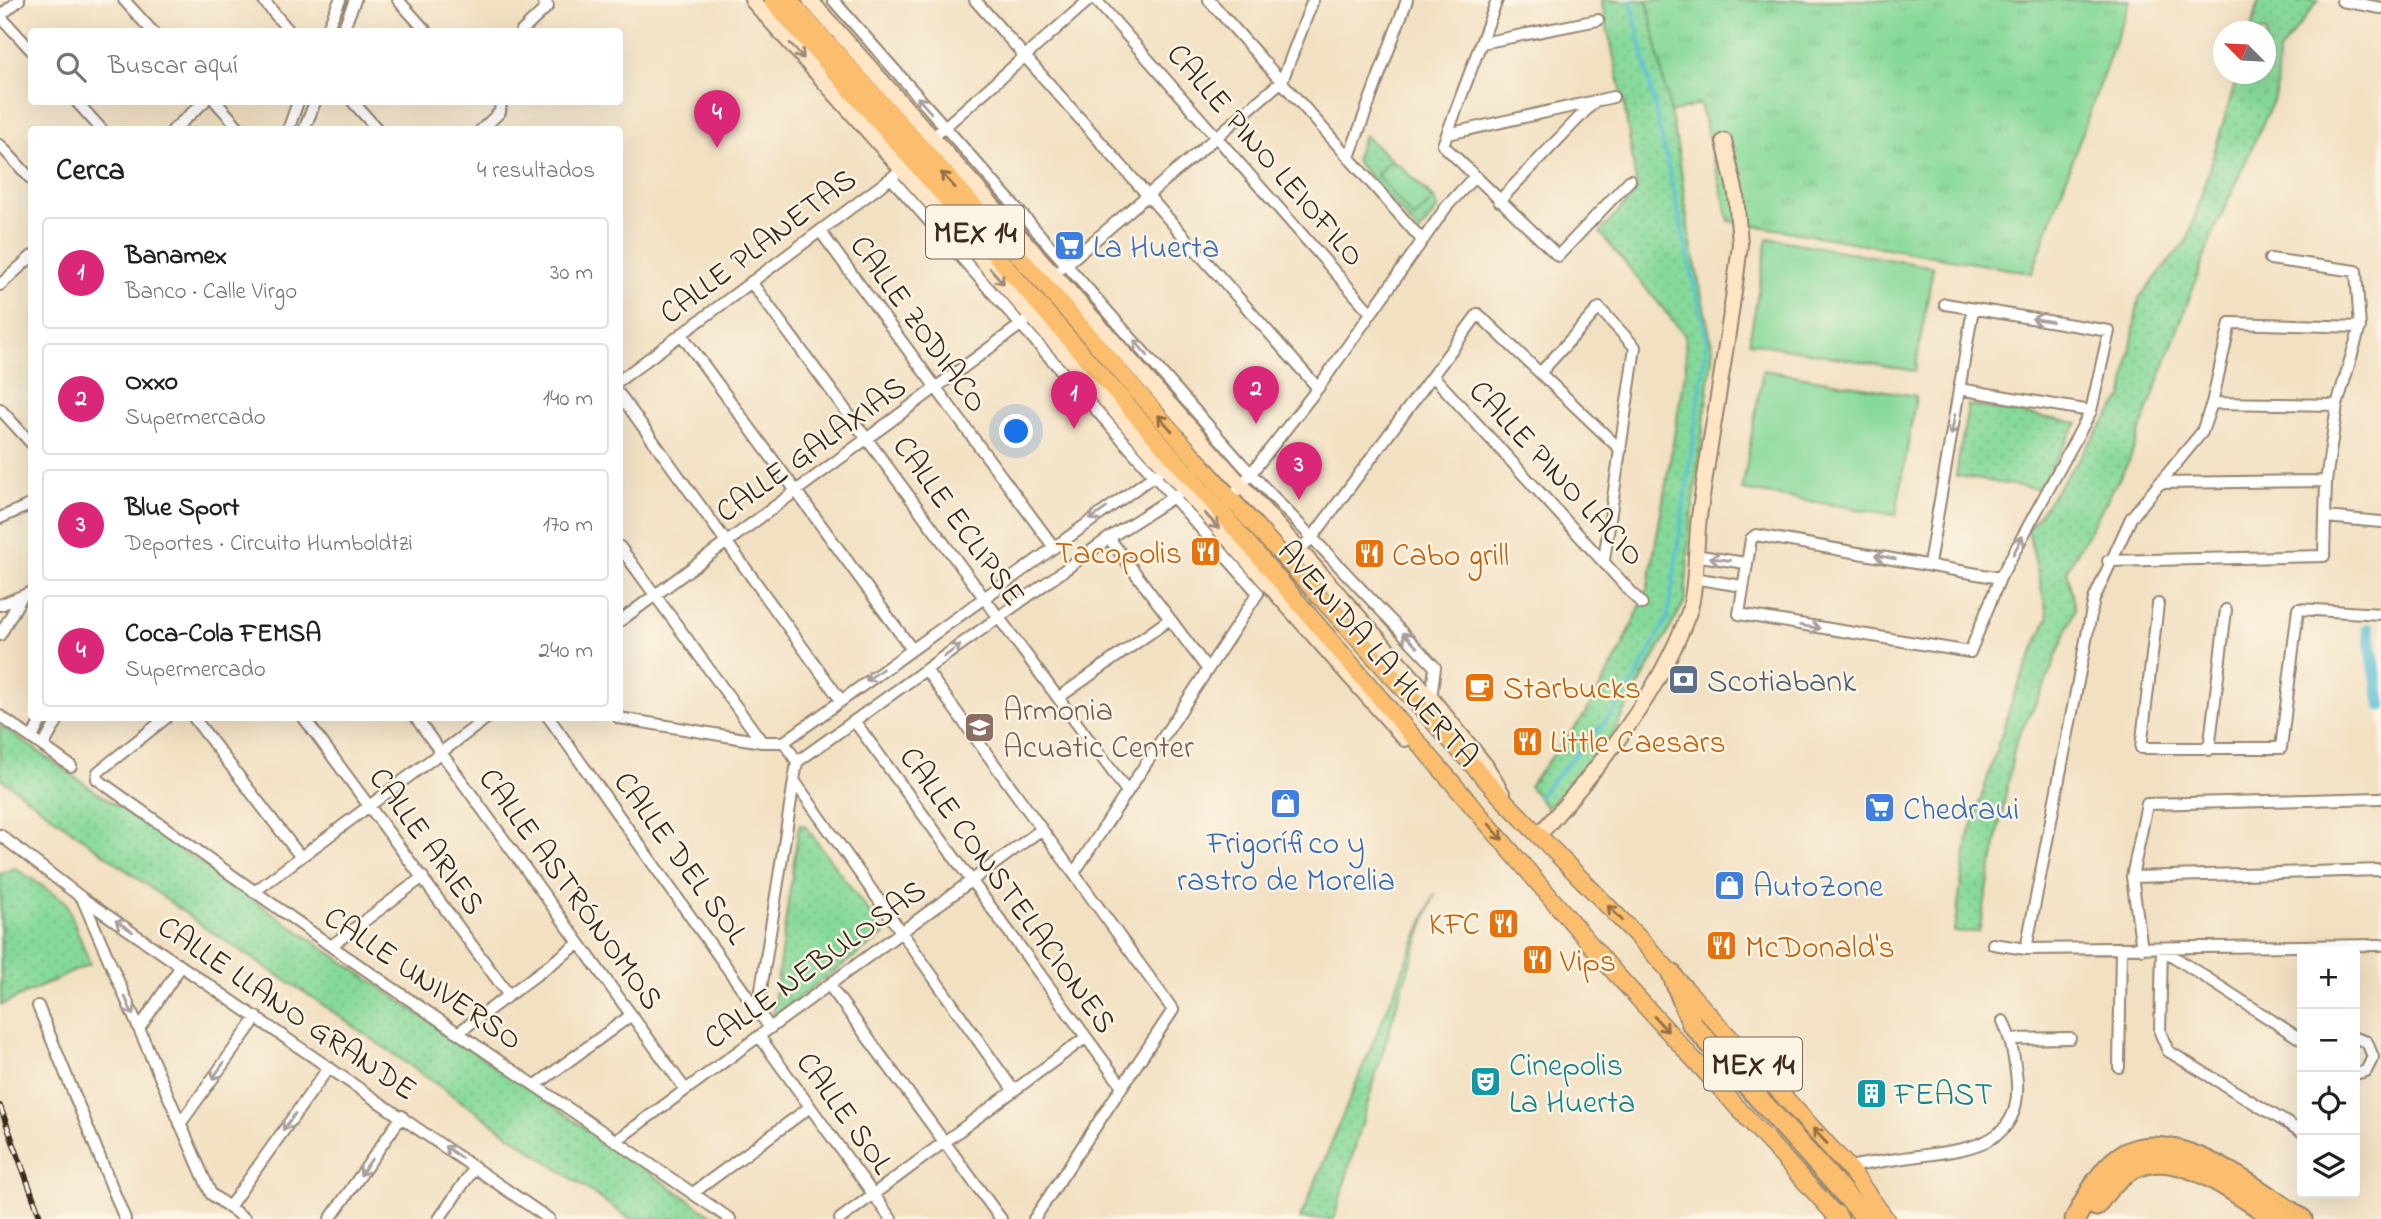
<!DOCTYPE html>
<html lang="es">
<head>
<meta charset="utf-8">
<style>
  :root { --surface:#fff; --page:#f2f2f2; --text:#202124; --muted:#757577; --line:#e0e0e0; --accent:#db2777 }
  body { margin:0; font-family:"Indie Flower",sans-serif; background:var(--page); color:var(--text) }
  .controls { position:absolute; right:21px; bottom:21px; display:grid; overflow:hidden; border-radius:7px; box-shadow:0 7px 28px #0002 }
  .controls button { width:63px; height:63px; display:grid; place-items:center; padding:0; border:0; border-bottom:2px solid var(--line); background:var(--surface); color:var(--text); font:35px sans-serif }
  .compass { position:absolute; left:2213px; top:21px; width:63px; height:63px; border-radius:50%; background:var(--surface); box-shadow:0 7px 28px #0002; rotate:294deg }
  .you { position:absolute; left:1017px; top:432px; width:24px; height:24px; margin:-18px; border:5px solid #fff; border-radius:50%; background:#1a73e8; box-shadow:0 0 0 10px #1a73e833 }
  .badge { display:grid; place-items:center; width:46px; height:46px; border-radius:50%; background:var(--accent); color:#fff; font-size:23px; font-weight:700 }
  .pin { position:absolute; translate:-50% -58px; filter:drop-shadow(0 2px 4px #0008) }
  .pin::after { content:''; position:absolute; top:37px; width:24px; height:21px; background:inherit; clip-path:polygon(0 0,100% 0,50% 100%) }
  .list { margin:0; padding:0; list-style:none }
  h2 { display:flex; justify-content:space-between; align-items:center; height:91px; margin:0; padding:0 28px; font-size:30px }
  h2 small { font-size:23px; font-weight:400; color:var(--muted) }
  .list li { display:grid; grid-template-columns:46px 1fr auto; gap:21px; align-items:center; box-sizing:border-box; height:112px; margin:0 14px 14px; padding:0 14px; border:2px solid var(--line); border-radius:7px }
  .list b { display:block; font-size:26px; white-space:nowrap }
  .list p { margin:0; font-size:23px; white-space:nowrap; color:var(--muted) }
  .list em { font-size:23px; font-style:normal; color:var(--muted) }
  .icon { flex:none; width:38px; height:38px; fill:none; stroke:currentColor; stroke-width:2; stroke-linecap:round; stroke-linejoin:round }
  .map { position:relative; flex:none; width:2381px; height:1219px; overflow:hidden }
  .search { position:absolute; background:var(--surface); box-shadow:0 7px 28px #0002; left:28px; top:28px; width:595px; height:77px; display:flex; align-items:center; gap:18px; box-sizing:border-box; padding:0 24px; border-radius:7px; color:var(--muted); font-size:26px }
  .panel { position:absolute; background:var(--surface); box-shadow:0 7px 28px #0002; left:28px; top:126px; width:595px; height:595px; border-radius:7px }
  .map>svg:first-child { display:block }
  .grass { fill:url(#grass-tufts); stroke:#60825c; stroke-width:2 }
  .park { fill:url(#park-dots); stroke:#60825c; stroke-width:2 }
  .pitch { fill:#86d99a; stroke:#60825c; stroke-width:2 }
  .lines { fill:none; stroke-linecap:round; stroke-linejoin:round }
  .stream { stroke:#58c0d5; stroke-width:3.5 }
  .canal { stroke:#58c0d5; stroke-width:12 }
  .street-casing { stroke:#968570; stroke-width:14 }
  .secondary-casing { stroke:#968570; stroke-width:18 }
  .primary-casing { stroke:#968570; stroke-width:19 }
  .highway-casing { stroke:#968570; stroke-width:23 }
  .street { stroke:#fff; stroke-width:10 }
  .secondary { stroke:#fde5c5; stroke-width:14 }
  .primary { stroke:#fabe6e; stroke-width:16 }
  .highway { stroke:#fabe6e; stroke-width:19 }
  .rail-casing { stroke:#3b2a1e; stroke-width:6 }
  .rail { stroke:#fcf5e5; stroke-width:3.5; stroke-dasharray:10; stroke-linecap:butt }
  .oneway { stroke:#9c8872 }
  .oneway2 { stroke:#a79f9a }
  .oneway3 { stroke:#916d42 }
  .labels { text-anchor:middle; stroke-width:5; stroke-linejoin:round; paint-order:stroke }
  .shield { fill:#fcf5e5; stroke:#75675a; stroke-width:2 }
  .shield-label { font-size:30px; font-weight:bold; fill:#3b2a1e }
  .street-label { font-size:32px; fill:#3b2a1e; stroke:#fcf5e5 }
  .shop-label { font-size:32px; fill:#366cbe; stroke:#fcf5e5; text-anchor:start }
  .food-label { font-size:32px; fill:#c56008; stroke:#fcf5e5; text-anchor:start }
  .service-label { font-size:32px; fill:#4e5e75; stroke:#fcf5e5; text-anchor:start }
  .education-label { font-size:32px; fill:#785e54; stroke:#fcf5e5; text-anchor:start }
  .culture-label { font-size:32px; fill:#0d838f; stroke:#fcf5e5; text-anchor:start }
</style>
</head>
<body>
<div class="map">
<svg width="2381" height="1219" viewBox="0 0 2381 1219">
  <defs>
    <pattern id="grass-tufts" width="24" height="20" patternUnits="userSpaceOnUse" patternTransform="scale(1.75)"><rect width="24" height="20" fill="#86d99a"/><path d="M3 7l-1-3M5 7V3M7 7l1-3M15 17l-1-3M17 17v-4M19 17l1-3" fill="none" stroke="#75ba84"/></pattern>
    <pattern id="park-dots" width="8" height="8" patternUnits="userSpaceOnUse" patternTransform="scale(1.75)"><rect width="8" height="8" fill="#86d99a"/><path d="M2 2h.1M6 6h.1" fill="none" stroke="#75ba84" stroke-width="1.8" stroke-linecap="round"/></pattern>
  </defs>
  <rect width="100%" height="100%" fill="#fcf5e5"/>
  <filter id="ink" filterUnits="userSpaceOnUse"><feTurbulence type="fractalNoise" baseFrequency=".0143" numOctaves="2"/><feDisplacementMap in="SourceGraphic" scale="14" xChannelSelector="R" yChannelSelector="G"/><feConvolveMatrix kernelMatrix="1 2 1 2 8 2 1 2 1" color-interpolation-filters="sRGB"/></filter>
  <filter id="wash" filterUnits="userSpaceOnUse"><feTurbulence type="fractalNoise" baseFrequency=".00686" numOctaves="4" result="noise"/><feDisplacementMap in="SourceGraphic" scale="28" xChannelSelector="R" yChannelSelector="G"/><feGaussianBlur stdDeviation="1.57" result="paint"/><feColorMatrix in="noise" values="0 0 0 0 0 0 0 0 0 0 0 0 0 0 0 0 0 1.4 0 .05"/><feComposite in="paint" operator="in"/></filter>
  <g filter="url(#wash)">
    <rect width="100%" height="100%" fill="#f2e0c2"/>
    <path class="grass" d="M1647 0H2130L2032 273 1729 221 1700 104 1670 113Z"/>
    <path class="park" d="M1601 0H1647L1679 155 1689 234 1713 350 1689 540 1685 601 1611 737 1547 808 1529 786 1586 713 1621 650 1648 588 1686 367 1685 335 1600 233 1637 190 1624 103Z
      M2259 0H2319L2278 53 2276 94 2213 234 2129 461 2067 570 2075 610 2044 687 2016 741 1979 932H1954L1968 839 2013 698 2048 617 2028 530 2123 396 2139 298 2188 239 2238 74H2266V32L2251 31Z
      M1364 135 1433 197 1438 208 1419 233 1355 160Z
      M1968 405 2078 423 2038 489 1956 476Z
      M0 725 72 775 717 1219H630L313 998 204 927 0 778Z
      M799 825 805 826 885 934 772 1017Z
      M15 868 66 902 90 964 1 1005 0 874Z
      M1435 893 1398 1000 1334 1219H1300Z"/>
    <path class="pitch" d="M1388 161 1401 166 1433 200 1414 219 1377 176Z
      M1768 238 1933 267 1915 371 1749 342Z
      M1763 370 1916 396 1896 515 1742 490Z"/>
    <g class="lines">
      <path class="stream" d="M1539 796 1615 710 1637 677 1668 616 1707 341 1631 0"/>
      <path class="canal" d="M2368 629 2381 705"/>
    </g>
  </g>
  <g filter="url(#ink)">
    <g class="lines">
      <defs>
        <path id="street" d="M124 0 153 32
          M263 0 290 32
          M398 0 427 32
          M833 0 1242 464 1435 667 1431 698
          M975 0 1318 388
          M1096 0 1370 312
          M1209 0 1422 240
          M1497 0 1443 145 1558 256 1630 180
          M2342 1 2381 8
          M0 16 32 51
          M0 16 19 0
          M326 32 340 0
          M342 32 355 0
          M521 32 548 6 542 0
          M1482 43 1598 20
          M77 102 102 130
          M216 102 241 130
          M353 102 378 130
          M173 130 204 102
          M288 130 298 102
          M304 130 315 102
          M481 130 500 112 501 102
          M939 132 1089 0
          M1448 134 1613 97
          M0 145 32 180
          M1349 157 1407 0
          M891 178 1258 593 1074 873
          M1499 201 1594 102
          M820 231 1053 546
          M1062 268 1282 81 1313 0
          M751 282 1126 790
          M0 285 32 256
          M1945 304 2109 331 2091 411 2000 578 1970 652 1739 614 1751 539 1756 535 2000 578
          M681 334 911 648
          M1541 372 1599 308 1635 347 1604 560
          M1433 376 1642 604
          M620 380 895 175
          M1959 389 2091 411
          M620 395 840 699
          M2212 403 2337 405
          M0 409 32 444
          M2160 483 2326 481
          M1227 504 1318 388 1447 206 1475 176
          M2325 517 2381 522
          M0 518 32 504
          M1109 538 1206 667
          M620 547 762 742
          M1300 549 1312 538 1478 314 1621 450
          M1694 555 1745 563
          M2108 561 2324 556 2326 481 2337 405 2360 327 2356 271 2270 259
          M1929 564 1973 309
          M1693 578 1742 586
          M2158 604 2141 748H2281L2298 609 2381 614
          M0 605 32 592
          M620 621 1026 321
          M0 635 21 598
          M926 670 1173 1010 1034 1219
          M1058 698 1170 619
          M0 716 71 766
          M166 718 98 772 97 779 331 946 730 1219
          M194 718 300 856
          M304 718 508 994
          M416 718 685 1089
          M549 718 770 1028
          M619 718 762 742H784L797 762
          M855 722 1122 1086
          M32 738 42 718
          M784 742 1159 472
          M43 746 59 718
          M2209 750 2226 610
          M797 762 1109 538 1178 494
          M795 782 1014 1091
          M0 835 82 898 549 1219
          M2132 877 2381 870
          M254 892 487 718
          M82 898 211 1194 245 1219
          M1993 944 2026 949 2381 945
          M331 946 423 877
          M2026 949 2094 599 2131 518 2202 432 2212 403 2230 323 2360 327
          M2142 949 2132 877 2147 804 2381 798
          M2162 949 2160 1032 2168 1051 2302 1132
          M2162 949 2302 1040
          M829 985 1001 1219
          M38 1006 125 1219
          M758 1009 797 762
          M139 1029 181 966
          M459 1032 578 944
          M759 1036 891 1219
          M2355 1038 2367 1042 2373 1057 2366 1071 2355 1074
          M2011 1039 2070 1038
          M2119 1067 2121 949
          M536 1085 630 1016
          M180 1124 257 1017
          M617 1140 1042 829
          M1848 1167C1871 1163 1895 1159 1918 1156 1972 1149 2026 1144 2016 1073 2014 1055 2011 1038 2003 1021
          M693 1193 810 1107
          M229 1207 329 1067
          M330 1219 402 1116
          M439 1219 475 1167
          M840 1219 1085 1038"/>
        <path id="secondary" d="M752 0 1405 739
          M810 0 1431 698 1486 766 1503 795
          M1539 835C1599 767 1657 699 1689 612 1696 594 1696 541 1699 517 1712 426 1730 335 1740 244L1736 194 1724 141"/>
        <path id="primary" d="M772 0 1221 512 1615 973 1839 1219
          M789 0 1044 284 1231 499 1505 801 1641 940 1848 1167 1886 1219"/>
        <path id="highway" d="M1672 974 1692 1024 1867 1219
          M2096 1206C2150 1120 2214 1181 2277 1219
          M1836 1215 1838 1219
          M2075 1219C2086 1200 2097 1176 2114 1161 2166 1116 2258 1191 2302 1219"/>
      </defs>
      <use href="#street" class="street-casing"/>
      <use href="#secondary" class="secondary-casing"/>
      <use href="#primary" class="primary-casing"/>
      <use href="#highway" class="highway-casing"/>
      <use href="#street" class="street"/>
      <use href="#secondary" class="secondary"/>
      <use href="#primary" class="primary"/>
      <use href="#highway" class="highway"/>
      <defs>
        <path id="rail" d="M0 1106 41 1219"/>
      </defs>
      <use href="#rail" class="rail-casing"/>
      <use href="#rail" class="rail"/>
    </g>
    <defs><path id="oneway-shaft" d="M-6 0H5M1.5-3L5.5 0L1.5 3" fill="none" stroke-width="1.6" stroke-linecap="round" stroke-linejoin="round" transform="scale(1.75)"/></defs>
    <g class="oneway">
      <use href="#oneway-shaft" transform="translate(797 51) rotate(48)"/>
      <use href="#oneway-shaft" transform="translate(997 276) rotate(49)"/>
      <use href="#oneway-shaft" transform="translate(1212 521) rotate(48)"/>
    </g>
    <g class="oneway2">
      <use href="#oneway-shaft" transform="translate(924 105) rotate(-131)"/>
      <use href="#oneway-shaft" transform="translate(2042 320) rotate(-171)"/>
      <use href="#oneway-shaft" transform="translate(1141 348) rotate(-131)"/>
      <use href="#oneway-shaft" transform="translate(1953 425) rotate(100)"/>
      <use href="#oneway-shaft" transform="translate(1098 514) rotate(145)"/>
      <use href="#oneway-shaft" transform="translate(2018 545) rotate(-62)"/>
      <use href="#oneway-shaft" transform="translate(1885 557) rotate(-170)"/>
      <use href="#oneway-shaft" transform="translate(1720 559) rotate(-171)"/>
      <use href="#oneway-shaft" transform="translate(1810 627) rotate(9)"/>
      <use href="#oneway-shaft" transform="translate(1410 640) rotate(-134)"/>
      <use href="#oneway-shaft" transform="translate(952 651) rotate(-36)"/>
      <use href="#oneway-shaft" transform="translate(874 675) rotate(144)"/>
      <use href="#oneway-shaft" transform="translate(124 926) rotate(-146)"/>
      <use href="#oneway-shaft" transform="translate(129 1006) rotate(67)"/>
      <use href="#oneway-shaft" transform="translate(218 1071) rotate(125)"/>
      <use href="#oneway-shaft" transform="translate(289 1122) rotate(126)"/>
      <use href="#oneway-shaft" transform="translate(453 1152) rotate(-145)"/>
      <use href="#oneway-shaft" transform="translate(366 1167) rotate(125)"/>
    </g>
    <g class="oneway3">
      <use href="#oneway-shaft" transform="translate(948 180) rotate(-133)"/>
      <use href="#oneway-shaft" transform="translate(1165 423) rotate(-131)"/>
      <use href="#oneway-shaft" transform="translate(1496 832) rotate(49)"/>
      <use href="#oneway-shaft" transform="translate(1615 913) rotate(-134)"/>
      <use href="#oneway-shaft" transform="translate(1661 1024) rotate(48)"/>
      <use href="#oneway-shaft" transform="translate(1820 1136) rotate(-133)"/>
    </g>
  </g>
  <defs>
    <symbol id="supermarket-square" viewBox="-11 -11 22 22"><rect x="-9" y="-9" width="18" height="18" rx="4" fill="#3f7fe0" stroke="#fcf5e5"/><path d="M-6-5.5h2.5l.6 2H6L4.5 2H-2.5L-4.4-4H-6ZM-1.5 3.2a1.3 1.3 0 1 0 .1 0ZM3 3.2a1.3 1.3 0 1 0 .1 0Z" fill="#fff"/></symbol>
    <symbol id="restaurant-square" viewBox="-11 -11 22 22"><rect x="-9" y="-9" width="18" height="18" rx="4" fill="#e8710a" stroke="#fcf5e5"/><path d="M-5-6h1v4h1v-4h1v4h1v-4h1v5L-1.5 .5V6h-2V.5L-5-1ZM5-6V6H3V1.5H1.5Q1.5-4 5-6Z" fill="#fff"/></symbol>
    <symbol id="bank-square" viewBox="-11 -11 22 22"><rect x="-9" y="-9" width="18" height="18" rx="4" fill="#5c6f8a" stroke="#fcf5e5"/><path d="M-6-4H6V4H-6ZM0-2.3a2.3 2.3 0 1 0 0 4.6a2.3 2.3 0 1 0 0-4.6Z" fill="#fff"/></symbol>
    <symbol id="cafe-square" viewBox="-11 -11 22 22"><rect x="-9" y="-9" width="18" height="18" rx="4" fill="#e8710a" stroke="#fcf5e5"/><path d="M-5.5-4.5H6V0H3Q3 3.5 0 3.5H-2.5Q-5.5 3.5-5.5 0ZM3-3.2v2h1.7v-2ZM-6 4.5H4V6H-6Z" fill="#fff"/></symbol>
    <symbol id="school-square" viewBox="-11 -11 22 22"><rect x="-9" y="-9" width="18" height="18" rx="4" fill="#8d6e63" stroke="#fcf5e5"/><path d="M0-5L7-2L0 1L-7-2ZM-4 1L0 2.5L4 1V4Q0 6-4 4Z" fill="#fff"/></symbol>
    <symbol id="shop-square" viewBox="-11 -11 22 22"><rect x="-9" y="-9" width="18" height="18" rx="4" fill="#3f7fe0" stroke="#fcf5e5"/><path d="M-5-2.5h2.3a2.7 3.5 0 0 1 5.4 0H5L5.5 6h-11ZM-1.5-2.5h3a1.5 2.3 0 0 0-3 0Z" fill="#fff"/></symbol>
    <symbol id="theatre-square" viewBox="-11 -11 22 22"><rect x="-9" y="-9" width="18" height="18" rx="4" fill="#0f9aa8" stroke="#fcf5e5"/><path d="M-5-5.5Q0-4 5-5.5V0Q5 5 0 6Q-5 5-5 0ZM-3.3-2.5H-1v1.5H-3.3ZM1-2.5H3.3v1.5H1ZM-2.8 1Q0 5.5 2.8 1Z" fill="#fff"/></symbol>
    <symbol id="building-square" viewBox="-11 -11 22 22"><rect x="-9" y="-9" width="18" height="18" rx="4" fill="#0f9aa8" stroke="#fcf5e5"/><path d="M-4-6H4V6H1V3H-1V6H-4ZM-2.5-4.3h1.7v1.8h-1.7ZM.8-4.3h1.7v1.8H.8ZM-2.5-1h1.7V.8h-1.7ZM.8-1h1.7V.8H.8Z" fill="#fff"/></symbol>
  </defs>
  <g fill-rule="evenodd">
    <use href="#supermarket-square" x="1052" y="228" width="35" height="35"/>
    <use href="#restaurant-square" x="1188" y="534" width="35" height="35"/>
    <use href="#restaurant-square" x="1352" y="536" width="35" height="35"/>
    <use href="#bank-square" x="1666" y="662" width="35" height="35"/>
    <use href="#cafe-square" x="1462" y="670" width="35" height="35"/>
    <use href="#school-square" x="962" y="710" width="35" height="35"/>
    <use href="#restaurant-square" x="1510" y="724" width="35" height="35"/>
    <use href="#shop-square" x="1268" y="786" width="35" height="35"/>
    <use href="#supermarket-square" x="1862" y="790" width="35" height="35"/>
    <use href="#shop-square" x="1712" y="868" width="35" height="35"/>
    <use href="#restaurant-square" x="1486" y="906" width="35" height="35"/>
    <use href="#restaurant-square" x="1704" y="928" width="35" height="35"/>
    <use href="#restaurant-square" x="1520" y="942" width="35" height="35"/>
    <use href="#theatre-square" x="1468" y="1064" width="35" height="35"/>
    <use href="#building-square" x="1854" y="1076" width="35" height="35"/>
  </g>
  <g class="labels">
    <g class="shield">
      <rect x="926" y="205.5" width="98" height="53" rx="5"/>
      <rect x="1704" y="1037.5" width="98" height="53" rx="5"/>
    </g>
    <g class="shield-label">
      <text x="975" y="242">MEX 14</text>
      <text x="1753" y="1074">MEX 14</text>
    </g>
    <g class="street-label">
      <text transform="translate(1267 154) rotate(49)" y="11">CALLE PINO LEIOFILO</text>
      <text transform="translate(757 245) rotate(-37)" y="11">CALLE PLANETAS</text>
      <text transform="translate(920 323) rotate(54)" y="11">CALLE ZODIACO</text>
      <text transform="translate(810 448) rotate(-36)" y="11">CALLE GALAXIAS</text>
      <text transform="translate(1558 472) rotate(47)" y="11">CALLE PINO LACIO</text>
      <text transform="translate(960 520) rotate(54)" y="11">CALLE ECLIPSE</text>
      <text transform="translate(1379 653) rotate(49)" y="11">AVENIDA LA HUERTA</text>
      <text transform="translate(428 840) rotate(54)" y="11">CALLE ARIES</text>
      <text transform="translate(682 857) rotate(54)" y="11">CALLE DEL SOL</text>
      <text transform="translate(572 888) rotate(54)" y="11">CALLE ASTRÓNOMOS</text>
      <text transform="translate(1009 889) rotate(54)" y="11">CALLE CONSTELACIONES</text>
      <text transform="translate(814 963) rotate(-36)" y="11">CALLE NEBULOSAS</text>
      <text transform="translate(424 977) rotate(34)" y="11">CALLE UNIVERSO</text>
      <text transform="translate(288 1007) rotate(34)" y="11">CALLE LLANO GRANDE</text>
      <text transform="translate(846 1112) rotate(54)" y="11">CALLE SOL</text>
    </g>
    <g class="shop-label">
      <text x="1093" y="257">La Huerta</text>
      <text x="1903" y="819">Chedraui</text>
      <text x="1286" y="853" text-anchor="middle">Frigorífico y<tspan x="1286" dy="37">rastro de Morelia</tspan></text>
      <text x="1753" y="896">AutoZone</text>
    </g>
    <g class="food-label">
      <text x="1182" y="563" text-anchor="end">Tacopolis</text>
      <text x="1392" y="565">Cabo grill</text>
      <text x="1503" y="698">Starbucks</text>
      <text x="1550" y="752">Little Caesars</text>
      <text x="1480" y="934" text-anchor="end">KFC</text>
      <text x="1745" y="957">McDonald's</text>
      <text x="1560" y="971">Vips</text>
    </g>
    <g class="service-label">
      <text x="1707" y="691">Scotiabank</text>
    </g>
    <g class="education-label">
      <text x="1003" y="720">Armonia<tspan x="1003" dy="37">Acuatic Center</tspan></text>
    </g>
    <g class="culture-label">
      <text x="1509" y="1075">Cinepolis<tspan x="1509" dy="37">La Huerta</tspan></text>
      <text x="1894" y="1104">FEAST</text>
    </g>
  </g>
</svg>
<div class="controls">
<button>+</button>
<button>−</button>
<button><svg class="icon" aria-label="locate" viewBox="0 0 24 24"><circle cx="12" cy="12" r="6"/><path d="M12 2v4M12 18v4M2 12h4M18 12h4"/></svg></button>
<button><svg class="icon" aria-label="layers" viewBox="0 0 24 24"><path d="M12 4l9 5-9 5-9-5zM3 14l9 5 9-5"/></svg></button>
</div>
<svg class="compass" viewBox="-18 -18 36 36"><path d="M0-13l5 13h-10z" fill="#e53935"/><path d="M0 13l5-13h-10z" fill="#757577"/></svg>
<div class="you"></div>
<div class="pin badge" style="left:1074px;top:429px">1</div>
<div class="pin badge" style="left:1256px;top:424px">2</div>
<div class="pin badge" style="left:1299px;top:500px">3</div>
<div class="pin badge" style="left:717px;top:148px">4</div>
<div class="search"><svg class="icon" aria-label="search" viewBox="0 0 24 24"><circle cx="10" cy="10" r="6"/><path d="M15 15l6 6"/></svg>Buscar aquí</div>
<section class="panel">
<h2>Cerca<small>4 resultados</small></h2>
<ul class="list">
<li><span class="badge">1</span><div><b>Banamex</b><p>Banco · Calle Virgo</p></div><em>30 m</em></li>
<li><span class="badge">2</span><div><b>Oxxo</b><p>Supermercado</p></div><em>140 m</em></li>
<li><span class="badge">3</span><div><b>Blue Sport</b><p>Deportes · Circuito Humboldtzi</p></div><em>170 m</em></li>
<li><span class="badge">4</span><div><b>Coca-Cola FEMSA</b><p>Supermercado</p></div><em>240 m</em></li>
</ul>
</section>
</div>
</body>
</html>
